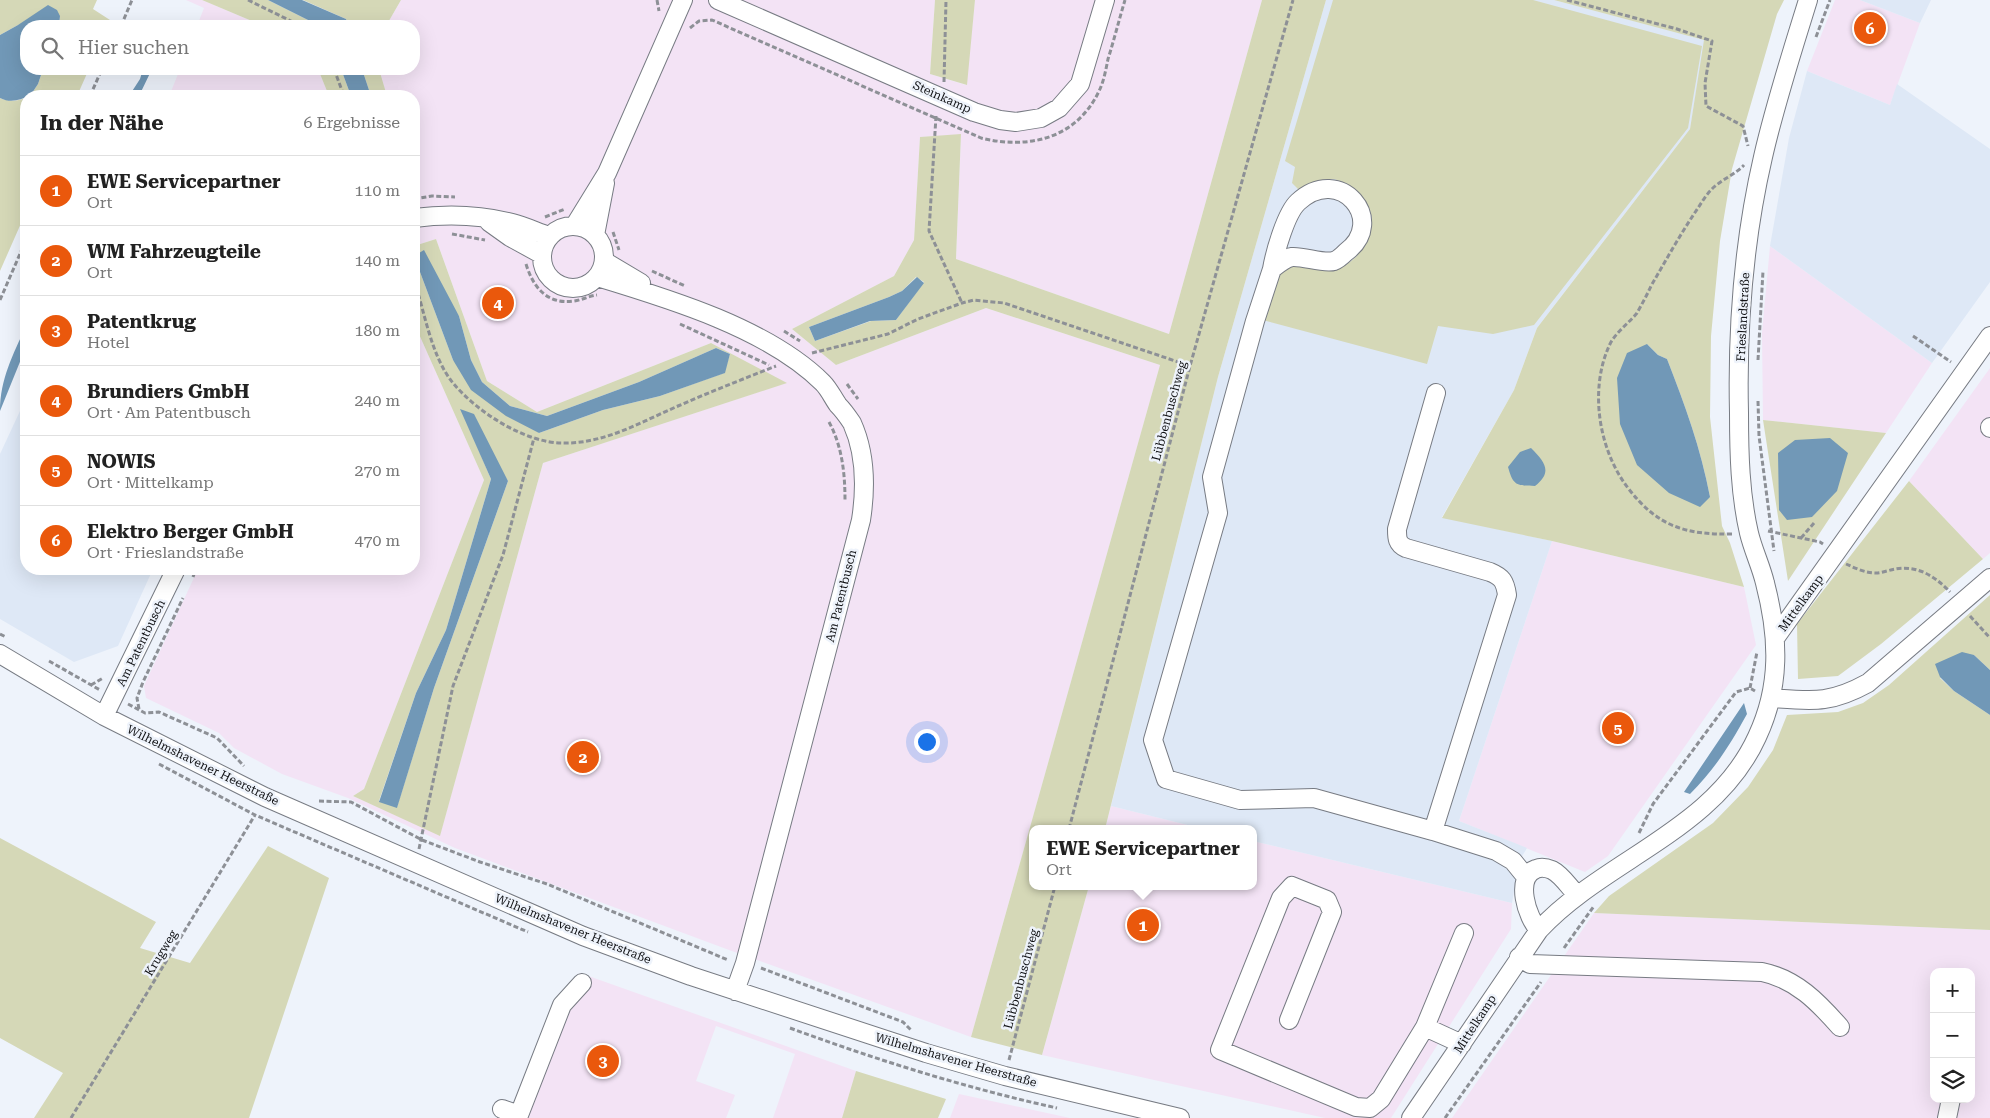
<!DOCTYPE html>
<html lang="de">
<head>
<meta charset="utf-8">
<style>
  :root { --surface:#fff; --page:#f2f2f2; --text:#222; --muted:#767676; --line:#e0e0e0; --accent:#ea580c }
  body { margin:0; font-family:"Roboto Serif",serif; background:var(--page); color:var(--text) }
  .controls { position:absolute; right:15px; bottom:15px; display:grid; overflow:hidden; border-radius:10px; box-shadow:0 5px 20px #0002 }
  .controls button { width:45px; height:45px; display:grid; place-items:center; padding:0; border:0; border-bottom:1px solid var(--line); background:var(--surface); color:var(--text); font:25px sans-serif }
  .you { position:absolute; left:926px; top:741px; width:18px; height:18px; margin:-12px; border:4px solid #fff; border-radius:50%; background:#1a73e8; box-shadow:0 0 0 8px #1a73e833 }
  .badge { display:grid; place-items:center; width:32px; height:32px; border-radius:50%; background:var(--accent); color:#fff; font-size:16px; font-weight:700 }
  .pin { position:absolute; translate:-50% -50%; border:2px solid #fff; box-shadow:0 1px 5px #0006 }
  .popup { position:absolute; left:1029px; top:825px; width:228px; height:65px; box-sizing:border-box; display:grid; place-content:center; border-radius:10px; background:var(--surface); filter:drop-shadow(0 1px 4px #0005); font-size:16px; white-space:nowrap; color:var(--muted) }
  .popup b { font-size:19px; color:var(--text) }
  .popup::after { content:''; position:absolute; left:50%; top:100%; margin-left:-10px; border:10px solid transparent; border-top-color:var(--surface) }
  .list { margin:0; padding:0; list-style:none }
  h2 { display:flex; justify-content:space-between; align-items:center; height:65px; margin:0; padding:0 20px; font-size:21px }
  h2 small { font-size:16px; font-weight:400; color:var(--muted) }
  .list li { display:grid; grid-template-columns:32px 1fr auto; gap:15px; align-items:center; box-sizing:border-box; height:70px; padding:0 20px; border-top:1px solid var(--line) }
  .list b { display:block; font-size:19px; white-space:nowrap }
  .list p { margin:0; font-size:16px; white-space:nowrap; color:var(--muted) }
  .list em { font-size:16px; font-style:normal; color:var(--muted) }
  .icon { flex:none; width:28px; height:28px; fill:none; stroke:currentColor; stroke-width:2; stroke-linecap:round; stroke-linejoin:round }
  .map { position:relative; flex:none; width:1990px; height:1118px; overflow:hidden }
  .search { position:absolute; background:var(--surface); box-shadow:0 5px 20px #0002; left:20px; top:20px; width:400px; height:55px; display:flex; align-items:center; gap:12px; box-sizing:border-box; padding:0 18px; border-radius:20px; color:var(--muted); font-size:19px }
  .panel { position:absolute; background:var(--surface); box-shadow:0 5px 20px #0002; left:20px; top:90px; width:400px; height:485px; border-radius:20px }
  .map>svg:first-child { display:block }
  .commercial { fill:#f3e3f5; fill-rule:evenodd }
  .built { fill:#dee8f6 }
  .green { fill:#d5d8b7; fill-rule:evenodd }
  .water { fill:#7198b7 }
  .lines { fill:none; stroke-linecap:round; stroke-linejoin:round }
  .minor-casing { stroke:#777b83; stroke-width:20 }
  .path { stroke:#8d9096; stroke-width:3; stroke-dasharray:5 2.5; stroke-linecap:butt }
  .minor { stroke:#fff; stroke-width:18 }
  .labels { text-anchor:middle; stroke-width:5; stroke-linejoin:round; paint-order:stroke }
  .street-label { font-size:12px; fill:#111215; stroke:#eef3fb }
</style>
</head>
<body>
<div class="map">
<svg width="1990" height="1118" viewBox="0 0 1990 1118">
  <rect width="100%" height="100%" fill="#eef3fb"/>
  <path class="commercial" d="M186 0H202L264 26H197L204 8Z
    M401 0H935L930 74 966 85 975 0H1262L1169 334 956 259 961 135 920 137 914 240 894 276 792 329 836 365 986 308 1160 365 971 1037 729 950 455 848 348 798 282 774 234 748 219 733 146 698 144 686 198 569H414V323L484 480 364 789 353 796 440 835 543 463 786 383 711 343 537 412 487 381 436 239 414 246V96H387L379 69H414V26H386Z
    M1835 0H1860L1920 23 1890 105 1807 71Z
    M180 69H318L329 96H175L170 94Z
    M1770 246 1932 363 1886 433 1763 420 1762 333Z
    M1990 368V553L1983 559 1909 481Z
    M1552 541 1744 587 1756 645 1608 856 1585 872 1459 821Z
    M1111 806 1204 829H1105Z
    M1253 841 1512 903 1511 929 1391 1118H1325L1042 1055 1089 886H1253Z
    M1594 913 1990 930V1118H1452ZM1934 972H1971V1099H1934Z
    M580 973 856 1071 842 1118H773L795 1054 716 1026 696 1081 735 1095 726 1118H525Z
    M959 1094 1070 1118H950Z"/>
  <path class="built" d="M1326 0H1554L1705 40 1690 129 1537 328 1514 390 1442 517 1552 541 1459 821 1527 848 1519 861 1512 903 1253 841V829H1204L1111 806 1218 377Z
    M1860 0H1931L1920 23Z
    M1807 71 1890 105 1897 84 1990 149V282L1932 363 1770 246 1789 138Z
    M26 398V569H153L118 646 74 662 0 619V454Z"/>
  <path class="green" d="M0 0H97L93 9 110 20 108 26H59L60 16 18 25 0 35Z
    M202 0H268L320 26H264Z
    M303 0H401L386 26H349L346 19Z
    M935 0H975L967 85 930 74Z
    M1262 0H1326L1218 377 1105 829H1033V886H1089L1042 1055 971 1037 1160 365 986 308 836 365 792 329 894 276 914 240 920 137 961 134 956 259 1169 334ZM916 277 924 282 896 320 871 321 815 341 809 327 889 297 902 291Z
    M1333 0H1533L1702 46 1688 128 1534 325 1493 334 1438 326 1427 364 1259 319 1277 276 1289 265C1302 266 1318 270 1331 269 1352 267 1365 250 1369 231 1370 228 1372 223 1372 220 1371 201 1350 181 1332 179 1321 178 1308 186 1299 190L1292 183 1295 167 1285 161Z
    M1554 0H1784L1777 14 1732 169 1720 241 1711 336 1710 417 1722 526 1730 543 1744 587 1552 541 1442 518 1514 390 1537 328 1690 129 1704 40ZM1647 344 1658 355 1667 359C1685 405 1701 449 1710 497Z
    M43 69H89L77 96H30L38 84Z
    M318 69H341L351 96H329Z
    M362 69H379L387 96H371Z
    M0 98C9 102 17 101 26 98V212L0 271Z
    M436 239 487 381 537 412 711 343 787 383 543 463 440 836 353 796 364 789 484 480 414 323V246ZM414 256 459 316 471 360 482 382 510 406 547 416 639 382 716 348 730 354 724 373 660 396 603 410 539 433 453 360ZM461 409 508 481 434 688 397 807 379 801 416 693 446 630 491 479Z
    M1763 420 1886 433 1788 581Z
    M1909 481 1983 559 1881 644 1838 676 1798 679 1797 624Z
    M1990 595V670L1974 655 1940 678 1954 691 1990 715V930L1594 913 1609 896 1713 823 1748 787 1773 750 1787 715 1838 712 1863 703 1889 685Z
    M0 838 156 922 140 948 190 963 268 846 329 878 249 1118H34L63 1073 0 1038Z
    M856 1071 946 1099 938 1118H842Z"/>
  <path class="water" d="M268 0H302L346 19 349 26H320Z
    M48 5 57 10 60 16 59 26H26V69H43L38 84 30 96C20 99 12 104 0 98V35L18 25Z
    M143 69H152L139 96H129L140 79Z
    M341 69H362L371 96H351Z
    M424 250 459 316 471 360 482 382 510 406 547 416 639 382 716 348 730 354 725 373 660 396 603 410 539 433 506 416 471 390 453 360 414 256Z
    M917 277 924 283 896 320 870 321 815 341 809 327 889 297 902 291Z
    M26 326V347L0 411C0 379 13 355 26 326Z
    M1647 344 1658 355 1667 359C1685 405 1701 449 1710 497L1700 507 1669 493 1637 465 1620 424 1617 378 1627 353Z
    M460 409 474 414 508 481 434 688 397 808 379 802 416 693 446 630 491 479Z
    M1830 438 1848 453 1837 491 1812 517 1787 520 1779 510 1778 453 1795 440Z
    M1531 448C1545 462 1553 472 1535 486 1516 486 1513 485 1508 467L1520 452Z
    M1962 652 1974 655 1990 670V715L1954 691 1940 677 1935 664Z
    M1744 703 1747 714C1730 745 1715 769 1690 794L1684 792Z"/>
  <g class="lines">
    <defs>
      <path id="minor" d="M718 0 974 112 1000 120 1016 122 1041 118 1059 108 1080 84 1105 0
        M414 218C445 214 481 215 512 223 524 226 537 232 549 236
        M489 222 510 237 541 254
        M575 225 607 173 683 0
        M542 257a31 31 0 1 1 62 0a31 31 0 1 1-62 0Z
        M595 235 605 183
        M604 261 641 283
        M1272 269C1275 252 1286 213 1298 202 1340 163 1388 221 1346 252 1343 255 1337 260 1334 261 1323 264 1304 256 1292 257 1285 258 1277 265 1272 269L1255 321 1212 477 1218 513 1153 740 1166 779 1240 800 1314 798 1433 831
        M597 277C670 299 769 329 823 383 829 389 833 398 838 405 843 410 848 417 852 423 866 454 866 488 861 520L745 963 735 991
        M1436 393 1397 529C1397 538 1397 544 1406 548L1490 572C1502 577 1505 581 1507 595L1433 831 1496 851 1513 861 1526 877
        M1990 427V428
        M1776 637 1990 336
        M0 654 104 716 265 797 583 936 691 976 926 1053 1005 1076 1180 1118
        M1771 698C1813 701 1830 704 1868 683L1990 578
        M104 716 176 569
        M1539 930C1527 918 1514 877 1536 869 1541 867 1547 868 1552 870 1562 875 1569 887 1577 895
        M1519 957 1530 964 1762 972C1796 979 1818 1002 1840 1027
        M1289 1020 1332 912 1327 900 1292 886 1281 898 1220 1050 1356 1107 1370 1108 1381 1099 1425 1027
        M1462 1044 1425 1027 1464 933
        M502 1109 519 1115 562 1005 582 983
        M1411 1118 1539 930C1605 859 1714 831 1757 737 1781 686 1779 637 1765 583 1761 566 1753 550 1749 533 1740 494 1739 453 1739 413 1737 328 1744 239 1763 157 1775 104 1792 52 1808 0
        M1947 1118 1951 1099"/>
    </defs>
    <use href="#minor" class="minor-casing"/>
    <path class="path" d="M248 0 301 26
      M657 0 659 11
      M1567 0 1677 29 1712 41 1705 83 1706 106 1743 126 1748 146
      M121 26 132 0
      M690 28 699 21 712 20 981 138C1030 150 1078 138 1100 89 1104 80 1106 69 1108 59 1114 40 1119 20 1125 0
      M1816 37 1830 0
      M334 69 344 96
      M944 82 946 0
      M90 96 102 69
      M936 116 929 231 962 303
      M414 199 432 196 455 197
      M545 217 565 209
      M613 232 619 250
      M452 234 485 240
      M526 264C533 287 547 305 574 301 582 300 589 296 597 295
      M652 271 685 286
      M414 280C425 313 431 356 453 383 477 412 525 443 563 443 604 444 641 422 678 406 710 392 743 379 776 366
      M0 300 26 240
      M680 324 769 365
      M784 331 800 341
      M1913 336 1951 362
      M812 353 888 334 918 319 962 303 974 300 1004 303 1190 366
      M1758 360 1763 271
      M847 384 858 399
      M1758 401 1759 436 1774 551
      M829 422C842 446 845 473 845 500
      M1768 531 1820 542 1823 544
      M1732 534C1685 535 1657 526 1628 488 1598 449 1589 388 1610 344 1616 332 1629 323 1637 313 1642 304 1647 295 1651 286 1666 260 1681 233 1698 208 1702 202 1706 195 1711 190 1720 180 1735 175 1744 165
      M1801 538 1814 523
      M1846 564C1855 568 1865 573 1876 573 1882 573 1889 570 1895 569 1917 565 1935 576 1950 592
      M193 577 196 569
      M1970 616 1990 638
      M0 634 6 637
      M49 661 100 690
      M91 685 103 678
      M1750 688 1757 652
      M128 704 145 713 159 712 217 738 244 766
      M139 709 137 698 143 682 183 598
      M159 764 255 815 528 932
      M319 801 351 802 422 840 480 862 547 884 728 960
      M1069 829 1190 366 1293 0
      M1639 833 1653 804 1736 692 1750 688 1755 691
      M419 849 453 686 503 555 534 438
      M1564 948 1594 906
      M761 968 903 1022 911 1030
      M790 1028C877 1060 966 1088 1057 1108
      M1009 1060 1055 886
      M71 1118 255 815
      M1445 1118 1541 982"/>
    <use href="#minor" class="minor"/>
  </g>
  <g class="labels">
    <g class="street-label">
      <text transform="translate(942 97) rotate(24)" y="4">Steinkamp</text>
      <text transform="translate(1743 317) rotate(-87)" y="4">Frieslandstraße</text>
      <text transform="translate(1169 411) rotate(-75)" y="4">Lübbenbuschweg</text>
      <text transform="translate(841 596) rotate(-76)" y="4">Am Patentbusch</text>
      <text transform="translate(1801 603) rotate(-54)" y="4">Mittelkamp</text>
      <text transform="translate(141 643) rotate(-64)" y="4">Am Patentbusch</text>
      <text transform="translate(203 765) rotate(26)" y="4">Wilhelmshavener Heerstraße</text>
      <text transform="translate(573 929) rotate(22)" y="4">Wilhelmshavener Heerstraße</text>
      <text transform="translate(161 953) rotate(-59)" y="4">Krugweg</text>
      <text transform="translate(1021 979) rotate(-75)" y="4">Lübbenbuschweg</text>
      <text transform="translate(1475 1024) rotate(-57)" y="4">Mittelkamp</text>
      <text transform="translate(956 1060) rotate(16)" y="4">Wilhelmshavener Heerstraße</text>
    </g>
  </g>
</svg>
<div class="controls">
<button>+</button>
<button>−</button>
<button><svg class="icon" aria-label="layers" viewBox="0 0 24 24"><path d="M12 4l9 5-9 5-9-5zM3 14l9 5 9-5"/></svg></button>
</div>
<div class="you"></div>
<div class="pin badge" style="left:1143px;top:925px">1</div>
<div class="popup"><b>EWE Servicepartner</b>Ort</div>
<div class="pin badge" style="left:583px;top:757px">2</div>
<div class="pin badge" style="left:603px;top:1061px">3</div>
<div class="pin badge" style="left:498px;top:303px">4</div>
<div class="pin badge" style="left:1618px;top:728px">5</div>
<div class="pin badge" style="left:1870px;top:28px">6</div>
<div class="search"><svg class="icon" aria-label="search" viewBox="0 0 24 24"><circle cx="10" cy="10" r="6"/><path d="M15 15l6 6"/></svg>Hier suchen</div>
<section class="panel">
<h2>In der Nähe<small>6 Ergebnisse</small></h2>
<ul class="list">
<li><span class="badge">1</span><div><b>EWE Servicepartner</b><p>Ort</p></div><em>110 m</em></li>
<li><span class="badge">2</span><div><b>WM Fahrzeugteile</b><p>Ort</p></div><em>140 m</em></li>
<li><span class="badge">3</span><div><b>Patentkrug</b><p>Hotel</p></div><em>180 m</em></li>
<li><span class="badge">4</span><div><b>Brundiers GmbH</b><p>Ort · Am Patentbusch</p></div><em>240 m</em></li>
<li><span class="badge">5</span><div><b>NOWIS</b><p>Ort · Mittelkamp</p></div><em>270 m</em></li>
<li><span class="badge">6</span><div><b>Elektro Berger GmbH</b><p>Ort · Frieslandstraße</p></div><em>470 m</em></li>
</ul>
</section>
</div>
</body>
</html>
